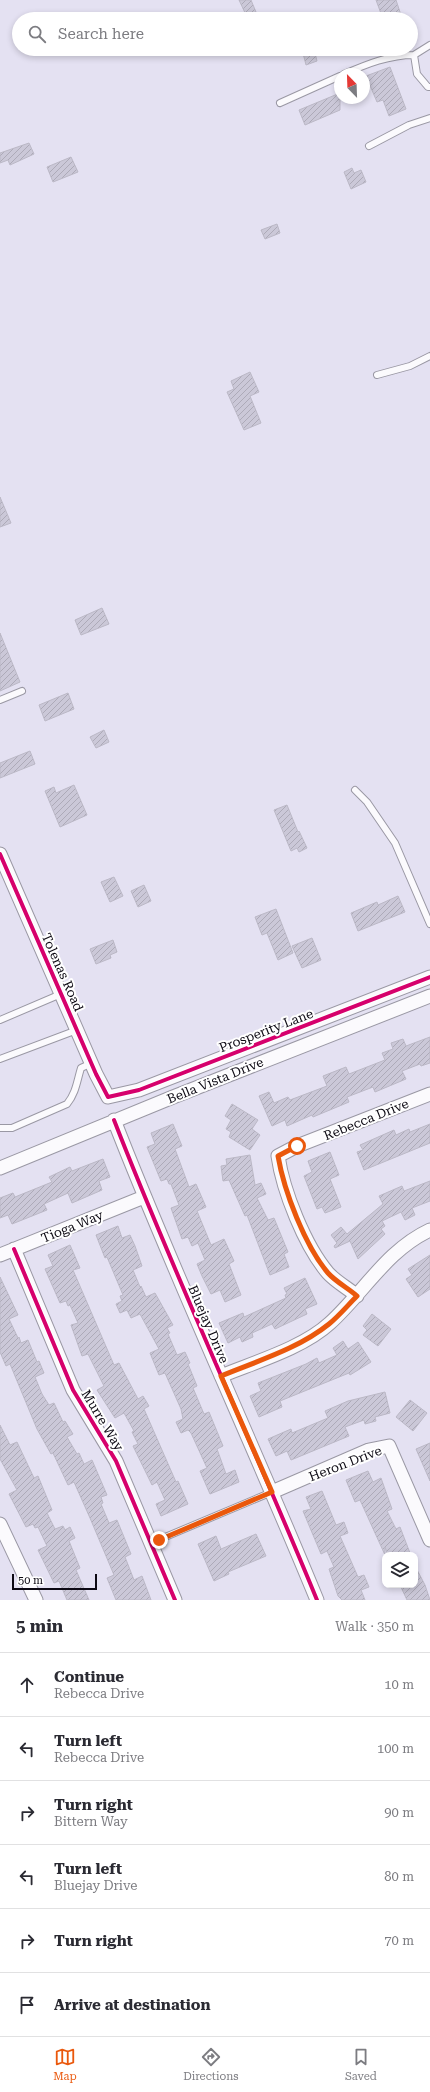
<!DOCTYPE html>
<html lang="en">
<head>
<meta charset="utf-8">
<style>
  :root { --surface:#fff; --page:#f7f7f7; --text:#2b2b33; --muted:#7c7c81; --line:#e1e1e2; --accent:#ea580c }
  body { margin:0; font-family:"Roboto Serif",serif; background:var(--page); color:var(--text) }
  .controls { position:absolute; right:12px; bottom:12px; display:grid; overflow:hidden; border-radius:8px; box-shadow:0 2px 6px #0003 }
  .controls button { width:36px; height:36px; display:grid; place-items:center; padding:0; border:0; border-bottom:1px solid var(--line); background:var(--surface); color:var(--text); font:20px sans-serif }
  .compass { position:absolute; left:334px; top:68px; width:36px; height:36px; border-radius:50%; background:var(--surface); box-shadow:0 2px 6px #0003; rotate:337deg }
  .scale { position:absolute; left:12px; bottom:10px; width:85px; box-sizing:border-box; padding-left:4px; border:2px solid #0c0913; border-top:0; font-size:11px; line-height:14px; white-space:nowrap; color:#0c0913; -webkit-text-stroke:3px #fff; paint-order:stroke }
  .stop { position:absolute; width:12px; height:12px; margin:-9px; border:3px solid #ea580c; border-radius:50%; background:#fff }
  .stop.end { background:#ea580c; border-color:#fff; box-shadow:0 1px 4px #0008 }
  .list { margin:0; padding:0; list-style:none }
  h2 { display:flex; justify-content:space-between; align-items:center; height:52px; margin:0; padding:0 16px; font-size:17px }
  h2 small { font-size:13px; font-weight:400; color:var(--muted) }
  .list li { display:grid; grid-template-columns:26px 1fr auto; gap:12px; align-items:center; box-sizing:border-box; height:64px; padding:0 16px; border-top:1px solid var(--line) }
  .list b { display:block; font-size:15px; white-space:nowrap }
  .list p { margin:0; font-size:13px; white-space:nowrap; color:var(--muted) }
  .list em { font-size:13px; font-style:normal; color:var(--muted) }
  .icon { flex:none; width:22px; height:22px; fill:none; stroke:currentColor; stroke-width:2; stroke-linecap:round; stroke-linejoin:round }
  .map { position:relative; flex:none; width:430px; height:1600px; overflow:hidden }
  .search { position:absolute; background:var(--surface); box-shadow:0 2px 6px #0003; left:12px; right:12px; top:12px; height:44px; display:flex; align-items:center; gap:10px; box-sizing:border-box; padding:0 14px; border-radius:22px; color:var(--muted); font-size:15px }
  .sheet { height:436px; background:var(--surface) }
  nav { display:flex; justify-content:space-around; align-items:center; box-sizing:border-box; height:56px; border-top:1px solid var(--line); background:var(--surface); font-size:11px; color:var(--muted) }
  nav a { display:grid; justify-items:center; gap:2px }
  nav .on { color:var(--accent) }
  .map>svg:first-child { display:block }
  .building { fill:url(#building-hatch); stroke:#bbb8c6 }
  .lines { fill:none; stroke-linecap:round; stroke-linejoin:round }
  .service-casing { stroke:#9a98a4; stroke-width:8 }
  .minor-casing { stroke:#9a98a4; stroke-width:15 }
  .service { stroke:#fbfafd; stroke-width:6 }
  .minor { stroke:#fbfafd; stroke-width:13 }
  .cycleway-casing { stroke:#fff; stroke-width:6 }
  .cycleway { stroke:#d6006c; stroke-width:4 }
  .route { stroke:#ea580c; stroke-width:5 }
  .labels { text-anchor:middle; stroke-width:4; stroke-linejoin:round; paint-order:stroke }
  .street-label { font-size:13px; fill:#0c0913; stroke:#fff }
</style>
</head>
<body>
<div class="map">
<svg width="430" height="1600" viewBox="0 0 430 1600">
  <defs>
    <pattern id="building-hatch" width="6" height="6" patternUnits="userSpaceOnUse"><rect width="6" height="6" fill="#cbc8d8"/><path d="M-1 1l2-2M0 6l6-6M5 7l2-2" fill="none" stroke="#adaab8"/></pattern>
  </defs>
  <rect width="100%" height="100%" fill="#e4e1f2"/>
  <path class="building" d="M239 0H251L256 12 247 17Z
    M376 0H396L401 15 390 19H383Z
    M302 49H314L317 61 306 65Z
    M390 67 406 109 389 116 383 100 377 102 366 76Z
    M340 93V110L305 125 299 110Z
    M29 143 34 154 10 165 8 160 0 163V153Z
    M71 157 78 172 53 182 47 167Z
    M352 168 354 173 361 170 366 182 351 189 344 172Z
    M277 224 280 233 265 239 261 230Z
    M250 372 259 392 250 396 261 423 244 430 227 392 234 389 231 381Z
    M0 497 11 523 0 527Z
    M102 608 109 624 81 635 75 620Z
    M0 633 20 682 0 691Z
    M68 693 74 709 45 721 39 705Z
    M104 730 109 742 96 748 90 737Z
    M30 751 35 764 0 778V763Z
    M74 785 87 815 60 827 45 791 54 787 56 793Z
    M287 805 298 832 299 831 307 848 299 852 297 848 291 851 274 810Z
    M114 877 123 896 110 902 101 882Z
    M144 885 151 901 138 907 131 891Z
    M398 896 405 912 358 931 351 913 377 902 378 905Z
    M276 909 293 953 278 960 267 933 262 935 255 917Z
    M312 938 321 960 302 968 292 946Z
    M113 940 117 952 110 955 111 958 96 964 90 949Z
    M430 1037V1063L421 1066 420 1064 402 1071 406 1079 375 1092 373 1087 347 1097 349 1102 313 1117 312 1115 287 1126 285 1120 272 1126 259 1096 269 1092 274 1103 288 1097 290 1100 327 1086 323 1076 346 1067 349 1074 385 1060 382 1053 393 1049 391 1043 403 1039 406 1046Z
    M232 1104 258 1120 252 1129 260 1135 250 1150 229 1137 231 1132 226 1129 231 1120 225 1116Z
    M173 1124 182 1146 175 1149 189 1187 196 1184 206 1207 197 1211 211 1245 224 1239 234 1261 229 1264 241 1295 225 1302 220 1290 211 1294 202 1276 197 1264 205 1260 198 1243 192 1246 188 1237 182 1239 171 1208 179 1205 171 1184H169L167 1179 161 1181 147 1147 155 1144 151 1133Z
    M430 1124V1143L364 1170 357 1152 363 1150 360 1145 394 1130 396 1135 409 1129 410 1132Z
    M330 1152 339 1175 330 1179 341 1207 325 1213 322 1207 317 1209 304 1176 312 1172 308 1161Z
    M250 1155 255 1185 261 1183 266 1194 257 1198 268 1220 274 1218 288 1252 284 1254 289 1267 270 1275 247 1215 245 1216 229 1180 223 1181 221 1166 227 1165 226 1159Z
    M103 1159 110 1177 99 1181 102 1190 72 1203 68 1193 44 1204 47 1210 12 1224 8 1215 0 1218V1198L13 1193 15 1197 52 1182 49 1177 70 1167 72 1171Z
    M430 1181V1201L412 1208 415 1215 405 1220 401 1212 382 1221 385 1226 381 1229 385 1234 358 1259 350 1241 335 1248 334 1246 337 1243 331 1235 341 1227 347 1234 383 1204 379 1196 402 1186 404 1191Z
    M118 1226 122 1238 130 1235 135 1246 142 1266 133 1270 140 1287 141 1286 146 1297 155 1293 173 1325 167 1328 170 1333 168 1334 177 1355 185 1352 190 1363 188 1364 197 1386 193 1388 204 1414 209 1412 223 1446 217 1449 226 1474 235 1470 239 1482 210 1494 200 1471 207 1468 191 1433 188 1430 181 1433 176 1422 183 1419 181 1409 165 1373 159 1375 150 1353 159 1349 140 1314 131 1318 127 1310 120 1313 116 1304 122 1301 120 1296 123 1295 107 1257 105 1258 96 1235Z
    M70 1245 80 1268 73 1270 114 1365 119 1363 138 1399 143 1396 149 1406 144 1409 176 1482 178 1481 188 1504 161 1516 156 1504 165 1500 157 1482 152 1485 133 1446 138 1444 132 1432 134 1431 124 1413 115 1418 97 1390 104 1386 88 1354 82 1356 71 1325 78 1323 70 1305 68 1306 66 1301 60 1303 45 1269 53 1266 48 1255Z
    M430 1255V1289L418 1297 406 1279 412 1275 408 1269Z
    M0 1277 18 1315 9 1319 18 1338 19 1337 21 1343 28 1340 37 1362 39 1361 44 1373 35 1377 42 1394 49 1405 54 1403 63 1422 65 1421 73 1434 67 1437 77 1454 79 1453 84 1464 92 1460 107 1495 101 1497 103 1503 101 1504 109 1523 117 1520 131 1554 125 1557 134 1580 142 1576 151 1600H116L107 1578 114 1575 90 1518 74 1482 68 1485 53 1453 51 1454 37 1429 10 1364 6 1366 0 1352Z
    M305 1278 317 1304 305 1309 307 1314 275 1329 272 1324 252 1333 253 1337 242 1342 240 1337 228 1343 219 1323 243 1313 244 1317 286 1298 285 1295 287 1294 284 1288Z
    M372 1314 391 1329 378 1346 363 1335 367 1330 363 1326Z
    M343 1341 348 1349 358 1342 371 1362 350 1375 349 1373 280 1401 282 1407 259 1417 250 1396 261 1391 258 1383 306 1364 317 1358 319 1363 337 1355 333 1348Z
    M385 1392 390 1413 375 1417 376 1421 365 1424 364 1420 345 1427 349 1436 291 1460 287 1451 276 1456 268 1439 291 1429 292 1433 328 1418 325 1411 348 1401Z
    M410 1400 427 1413 413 1431 396 1417Z
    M0 1425 10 1445 17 1442 34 1478 38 1476 52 1510 47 1513 55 1529 63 1526 65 1530 70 1527 75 1538 69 1541 80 1568 76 1570 89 1600H67L59 1581 54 1583 38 1550 47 1546 38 1527 35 1528 33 1524 26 1527 9 1494 17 1490 0 1459Z
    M430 1443V1481L416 1449Z
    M368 1471 373 1482 381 1478 392 1509 387 1511 396 1529 400 1527 410 1553H387L385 1547V1555L360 1500 355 1502 346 1480Z
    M322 1491 336 1525 344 1522 348 1533 340 1536 358 1577 364 1575 369 1587 361 1590 365 1600H342L338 1596 329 1569 334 1567 327 1551 321 1554 308 1523 303 1511 311 1509 306 1497Z
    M256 1534 266 1556 228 1572 229 1574 214 1581 198 1544 216 1536 221 1549Z
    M415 1566 425 1585 430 1600H407L400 1585H415Z"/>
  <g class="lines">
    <defs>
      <path id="service" d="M430 45 414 55 417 74 428 87H430
        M344 74C367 64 389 55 414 55
        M280 103 340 76
        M369 146 409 125 430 118
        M377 375 410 366 430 356
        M0 700 22 691
        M355 790 367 802 395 843 430 924
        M0 1020 61 994
        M0 1059 77 1030
        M0 1128H12L67 1104C76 1093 77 1081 81 1068L92 1063
        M151 1543 272 1492"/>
      <path id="minor" d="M0 854 96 1074 108 1097 139 1090 430 977
        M114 1120C177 1282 251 1439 317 1600
        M0 1168 173 1097 430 996
        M14 1249 73 1390 116 1461 175 1600
        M0 1255 144 1197
        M357 1296C348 1288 336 1282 328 1273 305 1246 283 1191 278 1156L297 1146 430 1094
        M221 1376C255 1362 303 1348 330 1323 364 1292 387 1250 430 1230
        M272 1492 369 1450 389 1446 430 1540
        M0 1524 36 1600"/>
    </defs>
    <use href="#service" class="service-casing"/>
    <use href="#minor" class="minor-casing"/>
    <use href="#service" class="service"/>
    <use href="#minor" class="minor"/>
    <defs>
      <path id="cycleway" d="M0 854 96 1074 108 1097 139 1090 430 977
        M114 1120C177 1282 251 1439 317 1600
        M14 1249 73 1390 116 1461 175 1600"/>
    </defs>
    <use href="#cycleway" class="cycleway-casing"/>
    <use href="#cycleway" class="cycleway"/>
  </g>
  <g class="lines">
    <path class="route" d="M159 1540 272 1492 221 1376C257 1361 298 1349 329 1324 339 1316 348 1305 357 1296 348 1288 336 1282 328 1273 305 1246 284 1191 278 1156L297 1146"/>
  </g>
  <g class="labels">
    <g class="street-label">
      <text transform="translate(63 972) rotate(66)" y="5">Tolenas Road</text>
      <text transform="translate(266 1030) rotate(-21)" y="5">Prosperity Lane</text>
      <text transform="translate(215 1080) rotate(-22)" y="5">Bella Vista Drive</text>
      <text transform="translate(366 1119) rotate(-22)" y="5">Rebecca Drive</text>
      <text transform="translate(72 1226) rotate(-22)" y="5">Tioga Way</text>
      <text transform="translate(209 1324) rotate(67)" y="5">Bluejay Drive</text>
      <text transform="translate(103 1420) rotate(59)" y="5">Murre Way</text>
      <text transform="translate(345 1463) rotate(-21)" y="5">Heron Drive</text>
    </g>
  </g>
</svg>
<div class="controls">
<button><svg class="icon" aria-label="layers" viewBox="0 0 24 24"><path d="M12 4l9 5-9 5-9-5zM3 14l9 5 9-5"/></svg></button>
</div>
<svg class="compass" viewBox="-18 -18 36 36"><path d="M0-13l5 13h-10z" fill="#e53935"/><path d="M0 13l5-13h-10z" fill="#7c7c81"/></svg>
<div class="scale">50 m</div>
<div class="stop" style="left:297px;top:1146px"></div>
<div class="stop end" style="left:159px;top:1540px"></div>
<div class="search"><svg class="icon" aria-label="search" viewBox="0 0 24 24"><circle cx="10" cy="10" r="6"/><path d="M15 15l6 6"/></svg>Search here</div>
</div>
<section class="sheet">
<h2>5 min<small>Walk · 350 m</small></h2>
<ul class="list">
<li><svg class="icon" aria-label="ahead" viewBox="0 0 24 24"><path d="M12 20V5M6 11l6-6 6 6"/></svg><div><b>Continue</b><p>Rebecca Drive</p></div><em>10 m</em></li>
<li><svg class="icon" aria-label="left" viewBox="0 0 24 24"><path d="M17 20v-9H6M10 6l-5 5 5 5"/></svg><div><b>Turn left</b><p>Rebecca Drive</p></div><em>100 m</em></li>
<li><svg class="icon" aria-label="right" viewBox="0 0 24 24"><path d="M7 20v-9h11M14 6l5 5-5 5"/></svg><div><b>Turn right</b><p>Bittern Way</p></div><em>90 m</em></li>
<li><svg class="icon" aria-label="left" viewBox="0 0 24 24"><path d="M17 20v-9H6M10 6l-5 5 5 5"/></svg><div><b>Turn left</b><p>Bluejay Drive</p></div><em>80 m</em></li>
<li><svg class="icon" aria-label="right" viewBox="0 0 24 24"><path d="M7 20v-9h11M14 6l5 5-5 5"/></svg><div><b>Turn right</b></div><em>70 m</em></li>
<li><svg class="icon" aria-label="arrive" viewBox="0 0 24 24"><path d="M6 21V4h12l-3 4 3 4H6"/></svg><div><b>Arrive at destination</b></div></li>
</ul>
</section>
<nav>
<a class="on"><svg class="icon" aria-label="map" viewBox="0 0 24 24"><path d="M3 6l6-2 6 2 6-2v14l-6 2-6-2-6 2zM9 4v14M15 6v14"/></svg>Map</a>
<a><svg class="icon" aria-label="directions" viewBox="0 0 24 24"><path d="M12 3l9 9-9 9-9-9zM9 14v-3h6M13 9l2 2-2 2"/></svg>Directions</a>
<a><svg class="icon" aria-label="saved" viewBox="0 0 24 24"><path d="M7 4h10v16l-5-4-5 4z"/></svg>Saved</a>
</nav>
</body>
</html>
